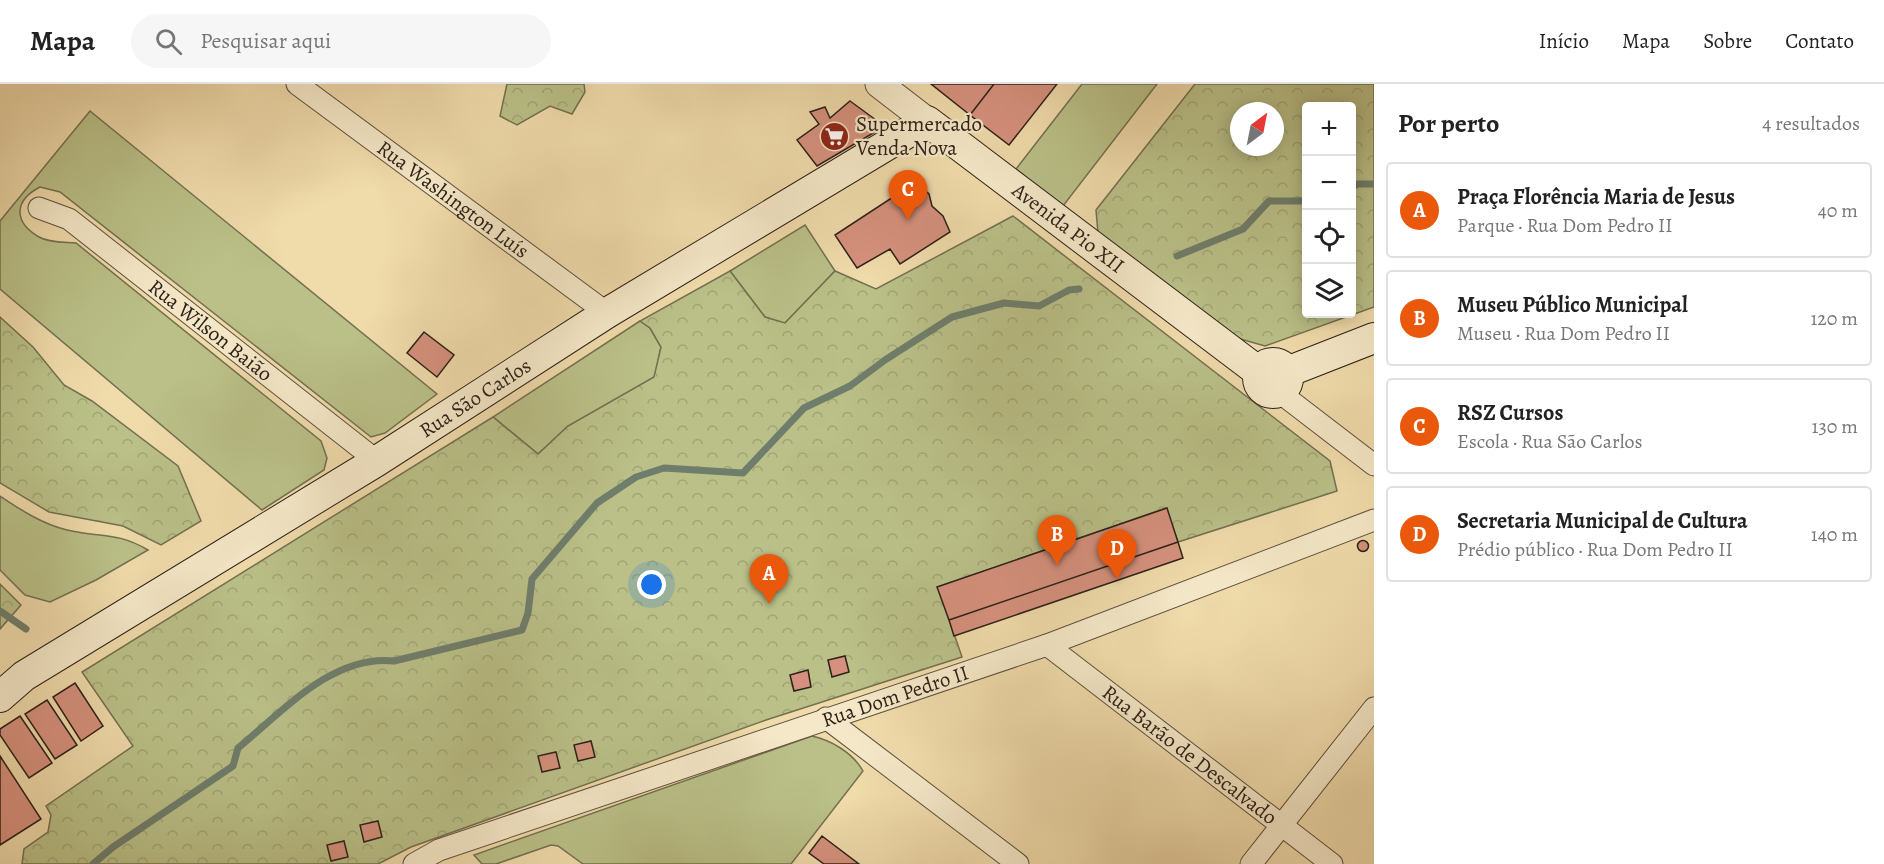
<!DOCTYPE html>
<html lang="pt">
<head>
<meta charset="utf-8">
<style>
  :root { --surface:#fff; --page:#f6f6f6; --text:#222; --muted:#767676; --line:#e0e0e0; --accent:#ea580c }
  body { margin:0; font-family:Alegreya,serif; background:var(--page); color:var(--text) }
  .controls { position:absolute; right:18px; top:18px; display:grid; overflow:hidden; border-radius:6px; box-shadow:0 3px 15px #0003 }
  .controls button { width:54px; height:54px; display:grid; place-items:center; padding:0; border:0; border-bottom:2px solid var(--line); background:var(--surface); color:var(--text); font:30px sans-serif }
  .compass { position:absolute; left:1230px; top:18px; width:54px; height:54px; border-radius:50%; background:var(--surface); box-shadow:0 3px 15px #0003; rotate:32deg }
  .you { position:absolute; left:652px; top:501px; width:21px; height:21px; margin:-15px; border:4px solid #fff; border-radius:50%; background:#1a73e8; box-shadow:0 0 0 9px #1a73e833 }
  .badge { display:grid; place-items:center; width:39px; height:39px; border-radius:50%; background:var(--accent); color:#fff; font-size:20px; font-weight:700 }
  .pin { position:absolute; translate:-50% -50px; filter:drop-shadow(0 2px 3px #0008) }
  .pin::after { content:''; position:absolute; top:32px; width:21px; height:18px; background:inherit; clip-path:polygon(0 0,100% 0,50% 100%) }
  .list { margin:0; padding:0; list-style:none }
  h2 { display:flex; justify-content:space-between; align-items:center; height:78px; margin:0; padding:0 24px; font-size:26px }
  h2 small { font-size:20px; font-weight:400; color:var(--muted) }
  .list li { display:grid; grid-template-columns:39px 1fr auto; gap:18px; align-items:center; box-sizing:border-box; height:96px; margin:0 12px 12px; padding:0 12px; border:2px solid var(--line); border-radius:6px }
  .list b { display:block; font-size:22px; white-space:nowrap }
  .list p { margin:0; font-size:20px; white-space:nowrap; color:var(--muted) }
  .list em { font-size:20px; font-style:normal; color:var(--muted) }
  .icon { flex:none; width:33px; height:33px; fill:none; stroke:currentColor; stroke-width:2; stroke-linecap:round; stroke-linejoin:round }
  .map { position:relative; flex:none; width:1374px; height:780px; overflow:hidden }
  header { display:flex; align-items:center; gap:36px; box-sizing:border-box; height:84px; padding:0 30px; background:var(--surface); border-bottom:2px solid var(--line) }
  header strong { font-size:28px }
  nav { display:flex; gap:33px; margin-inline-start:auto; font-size:21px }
  .search { width:420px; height:54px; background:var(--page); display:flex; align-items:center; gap:15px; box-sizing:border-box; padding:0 21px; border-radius:33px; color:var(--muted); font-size:22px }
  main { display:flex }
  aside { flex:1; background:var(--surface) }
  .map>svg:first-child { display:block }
  .grass { fill:#bac088; stroke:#737050; stroke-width:1.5 }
  .forest { fill:url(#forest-crowns); stroke:#737050; stroke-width:1.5; fill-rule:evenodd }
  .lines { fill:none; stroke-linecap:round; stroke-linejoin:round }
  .stream { stroke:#6f7e6c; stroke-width:7 }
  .building { fill:#d6917e; stroke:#2c2118; stroke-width:1.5 }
  .minor-casing { stroke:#5d503d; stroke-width:23 }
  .tertiary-casing { stroke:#5d503d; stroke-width:29 }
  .secondary-casing { stroke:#2c2118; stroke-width:32 }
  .minor { stroke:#f5e8c8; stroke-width:21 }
  .tertiary { stroke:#f5e8c8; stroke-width:27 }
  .secondary { stroke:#f5e8c8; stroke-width:30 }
  .labels { text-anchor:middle; stroke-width:4.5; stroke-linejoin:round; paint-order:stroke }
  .poi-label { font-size:21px; fill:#2c2118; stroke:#f5e8c8; text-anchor:start }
  .street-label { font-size:21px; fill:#2c2118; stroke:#f5e8c8 }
</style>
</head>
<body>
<header>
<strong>Mapa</strong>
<div class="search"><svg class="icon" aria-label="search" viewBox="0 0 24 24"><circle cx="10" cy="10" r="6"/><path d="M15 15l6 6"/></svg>Pesquisar aqui</div>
<nav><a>Início</a><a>Mapa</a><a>Sobre</a><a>Contato</a></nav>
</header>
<main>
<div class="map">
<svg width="1374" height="780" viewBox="0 0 1374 780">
  <defs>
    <pattern id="forest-crowns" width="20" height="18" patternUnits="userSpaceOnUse" patternTransform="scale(1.5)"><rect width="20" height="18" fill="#bac088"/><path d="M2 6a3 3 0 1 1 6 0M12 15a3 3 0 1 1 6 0" fill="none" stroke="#a0a575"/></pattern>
  </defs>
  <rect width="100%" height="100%" fill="#f0dbab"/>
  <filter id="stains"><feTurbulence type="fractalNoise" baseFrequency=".00333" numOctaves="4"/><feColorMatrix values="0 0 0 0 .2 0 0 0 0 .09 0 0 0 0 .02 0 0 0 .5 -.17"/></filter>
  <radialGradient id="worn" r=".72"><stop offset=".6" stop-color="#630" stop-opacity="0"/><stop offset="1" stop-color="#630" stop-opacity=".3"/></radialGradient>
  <path class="grass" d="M1082 0H1157L1063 122 1016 85Z
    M90 27 437 310 385 349 371 353 60 108 40 103C15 116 12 137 39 153 49 159 65 158 76 159L321 357 327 374 324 386 262 426 0 205V137Z
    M805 141 835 187 784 240 765 233 730 187Z
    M640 237 650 244 661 263 655 293 568 342 538 370 493 333Z
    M0 412C21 426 42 440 67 446 99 454 116 447 148 466L96 496 50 518 25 511 0 486Z
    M812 652C831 656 853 669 863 687L791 780H583L558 762 551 761 496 780H482L474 771Z"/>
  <path class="forest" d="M507 0H584L585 8 572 30 550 22 517 41 500 32Z
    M1195 0H1374V223L1265 262 1230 252 1098 149 1096 126ZM1306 22H1352V230H1306ZM1239 27H1275V63H1239Z
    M1013 132 1330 377 1337 407 1178 458 1166 424 938 503 962 573 766 636 411 763 378 780H22L24 765 48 748 51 731 46 722 133 662 82 588 493 333 538 370 568 342 654 293 661 263 650 244 640 237 730 187 765 233 785 239 835 187 876 205Z
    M0 233 33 263 64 301 92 317 178 382 201 437 161 461 123 442 49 428 0 399Z
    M0 500 21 521 0 545Z"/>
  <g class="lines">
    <path class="stream" d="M1352 104 1357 100H1374
      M1177 172 1243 145 1269 117H1306
      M0 527 26 545
      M93 780 113 763 233 682 238 664C282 628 333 570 394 577L522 546 528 529 532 495 597 419 636 393 664 384 743 389 804 324 850 302 885 276 952 233 1004 219 1039 222 1069 206 1079 205"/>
  </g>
  <path class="building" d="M931 0H994L970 31Z
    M994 0H1057L1009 61 970 31Z
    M850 17 876 36 875 48 817 82 797 56 819 40 810 28 825 23 830 34Z
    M916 98 929 110 932 122 943 132 950 148 900 180 890 165 857 184 835 151Z
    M424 248 454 271 437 293 407 269Z
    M1167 424 1178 458 949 536 937 503Z
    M1357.5 462a5.5 5.5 0 1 1 11 0a5.5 5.5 0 1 1-11 0Z
    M1178 458 1183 474 954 552 949 536Z
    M845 572 849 588 832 593 828 576Z
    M808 586 811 603 794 607 790 591Z
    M75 599 103 642 81 657 53 613Z
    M47 616 77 661 55 675 25 630Z
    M20 632 52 679 29 694 0 651V645Z
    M591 657 595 673 578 677 574 661Z
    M556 668 560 684 542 688 538 672Z
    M0 672 41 735 0 761Z
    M378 737 382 753 364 758 360 741Z
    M822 752 859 780H824L809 769Z
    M344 757 348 773 331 777 327 761Z"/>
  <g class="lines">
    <defs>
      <g id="minor">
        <path id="s1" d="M297 0 607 229"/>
        <path id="s2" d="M39 124 69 135 377 377"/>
        <path d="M1279 308 1374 381"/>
        <path id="s3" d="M1047 561 1332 780"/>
        <path d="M826 634 1018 780"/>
        <path id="s4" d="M414 780 439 766 1047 561 1374 436"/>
        <path d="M1251 780 1374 624"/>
      </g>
      <path id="tertiary" d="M879 0 927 37"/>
      <g id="secondary">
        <circle cx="1273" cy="294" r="15"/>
        <path d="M1287 288 1374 254"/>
        <path id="s5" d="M0 613 24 592 377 377 607 229 927 37 1259 288"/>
      </g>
    </defs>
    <use href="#minor" class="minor-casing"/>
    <use href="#tertiary" class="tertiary-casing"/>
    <use href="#secondary" class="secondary-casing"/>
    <use href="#minor" class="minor"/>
    <use href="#tertiary" class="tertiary"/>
    <use href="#secondary" class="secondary"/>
  </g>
  <defs>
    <symbol id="supermarket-disc" viewBox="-11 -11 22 22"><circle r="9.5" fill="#8f2418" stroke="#f5e8c8"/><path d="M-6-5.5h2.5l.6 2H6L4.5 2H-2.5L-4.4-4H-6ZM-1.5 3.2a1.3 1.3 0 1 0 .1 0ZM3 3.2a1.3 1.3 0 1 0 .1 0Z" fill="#fff"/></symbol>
  </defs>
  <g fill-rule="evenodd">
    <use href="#supermarket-disc" x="818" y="36" width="33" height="33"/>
  </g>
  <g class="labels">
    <g class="poi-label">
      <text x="856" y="47">Supermercado<tspan x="856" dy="24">Venda Nova</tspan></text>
    </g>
    <g class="street-label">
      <text dy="7" stroke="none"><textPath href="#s1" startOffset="194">Rua Washington Luís</textPath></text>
      <text dy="7" stroke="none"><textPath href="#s5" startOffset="1269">Avenida Pio XII</textPath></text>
      <text dy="7" stroke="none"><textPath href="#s2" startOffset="212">Rua Wilson Baião</textPath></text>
      <text dy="7" stroke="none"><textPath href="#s5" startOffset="562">Rua São Carlos</textPath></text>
      <text dy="7" stroke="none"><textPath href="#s4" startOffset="510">Rua Dom Pedro II</textPath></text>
      <text dy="7" stroke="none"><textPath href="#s3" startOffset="180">Rua Barão de Descalvado</textPath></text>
    </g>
  </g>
  <rect width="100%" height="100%" filter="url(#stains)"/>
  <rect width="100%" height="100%" fill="url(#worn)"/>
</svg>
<div class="controls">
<button>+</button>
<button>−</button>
<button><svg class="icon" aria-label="locate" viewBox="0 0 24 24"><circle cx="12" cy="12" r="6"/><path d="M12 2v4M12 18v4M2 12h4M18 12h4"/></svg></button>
<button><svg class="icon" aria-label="layers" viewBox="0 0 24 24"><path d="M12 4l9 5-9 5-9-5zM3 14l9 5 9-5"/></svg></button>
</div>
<svg class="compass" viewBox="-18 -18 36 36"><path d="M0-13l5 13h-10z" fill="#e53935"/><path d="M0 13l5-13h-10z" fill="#767676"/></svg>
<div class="you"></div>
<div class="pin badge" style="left:769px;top:520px">A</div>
<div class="pin badge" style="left:1057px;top:481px">B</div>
<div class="pin badge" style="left:908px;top:136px">C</div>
<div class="pin badge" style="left:1117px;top:495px">D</div>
</div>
<aside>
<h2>Por perto<small>4 resultados</small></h2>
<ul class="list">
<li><span class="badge">A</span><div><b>Praça Florência Maria de Jesus</b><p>Parque · Rua Dom Pedro II</p></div><em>40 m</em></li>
<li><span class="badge">B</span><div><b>Museu Público Municipal</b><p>Museu · Rua Dom Pedro II</p></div><em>120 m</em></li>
<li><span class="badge">C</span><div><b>RSZ Cursos</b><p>Escola · Rua São Carlos</p></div><em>130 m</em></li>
<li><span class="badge">D</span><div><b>Secretaria Municipal de Cultura</b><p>Prédio público · Rua Dom Pedro II</p></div><em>140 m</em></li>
</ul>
</aside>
</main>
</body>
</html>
